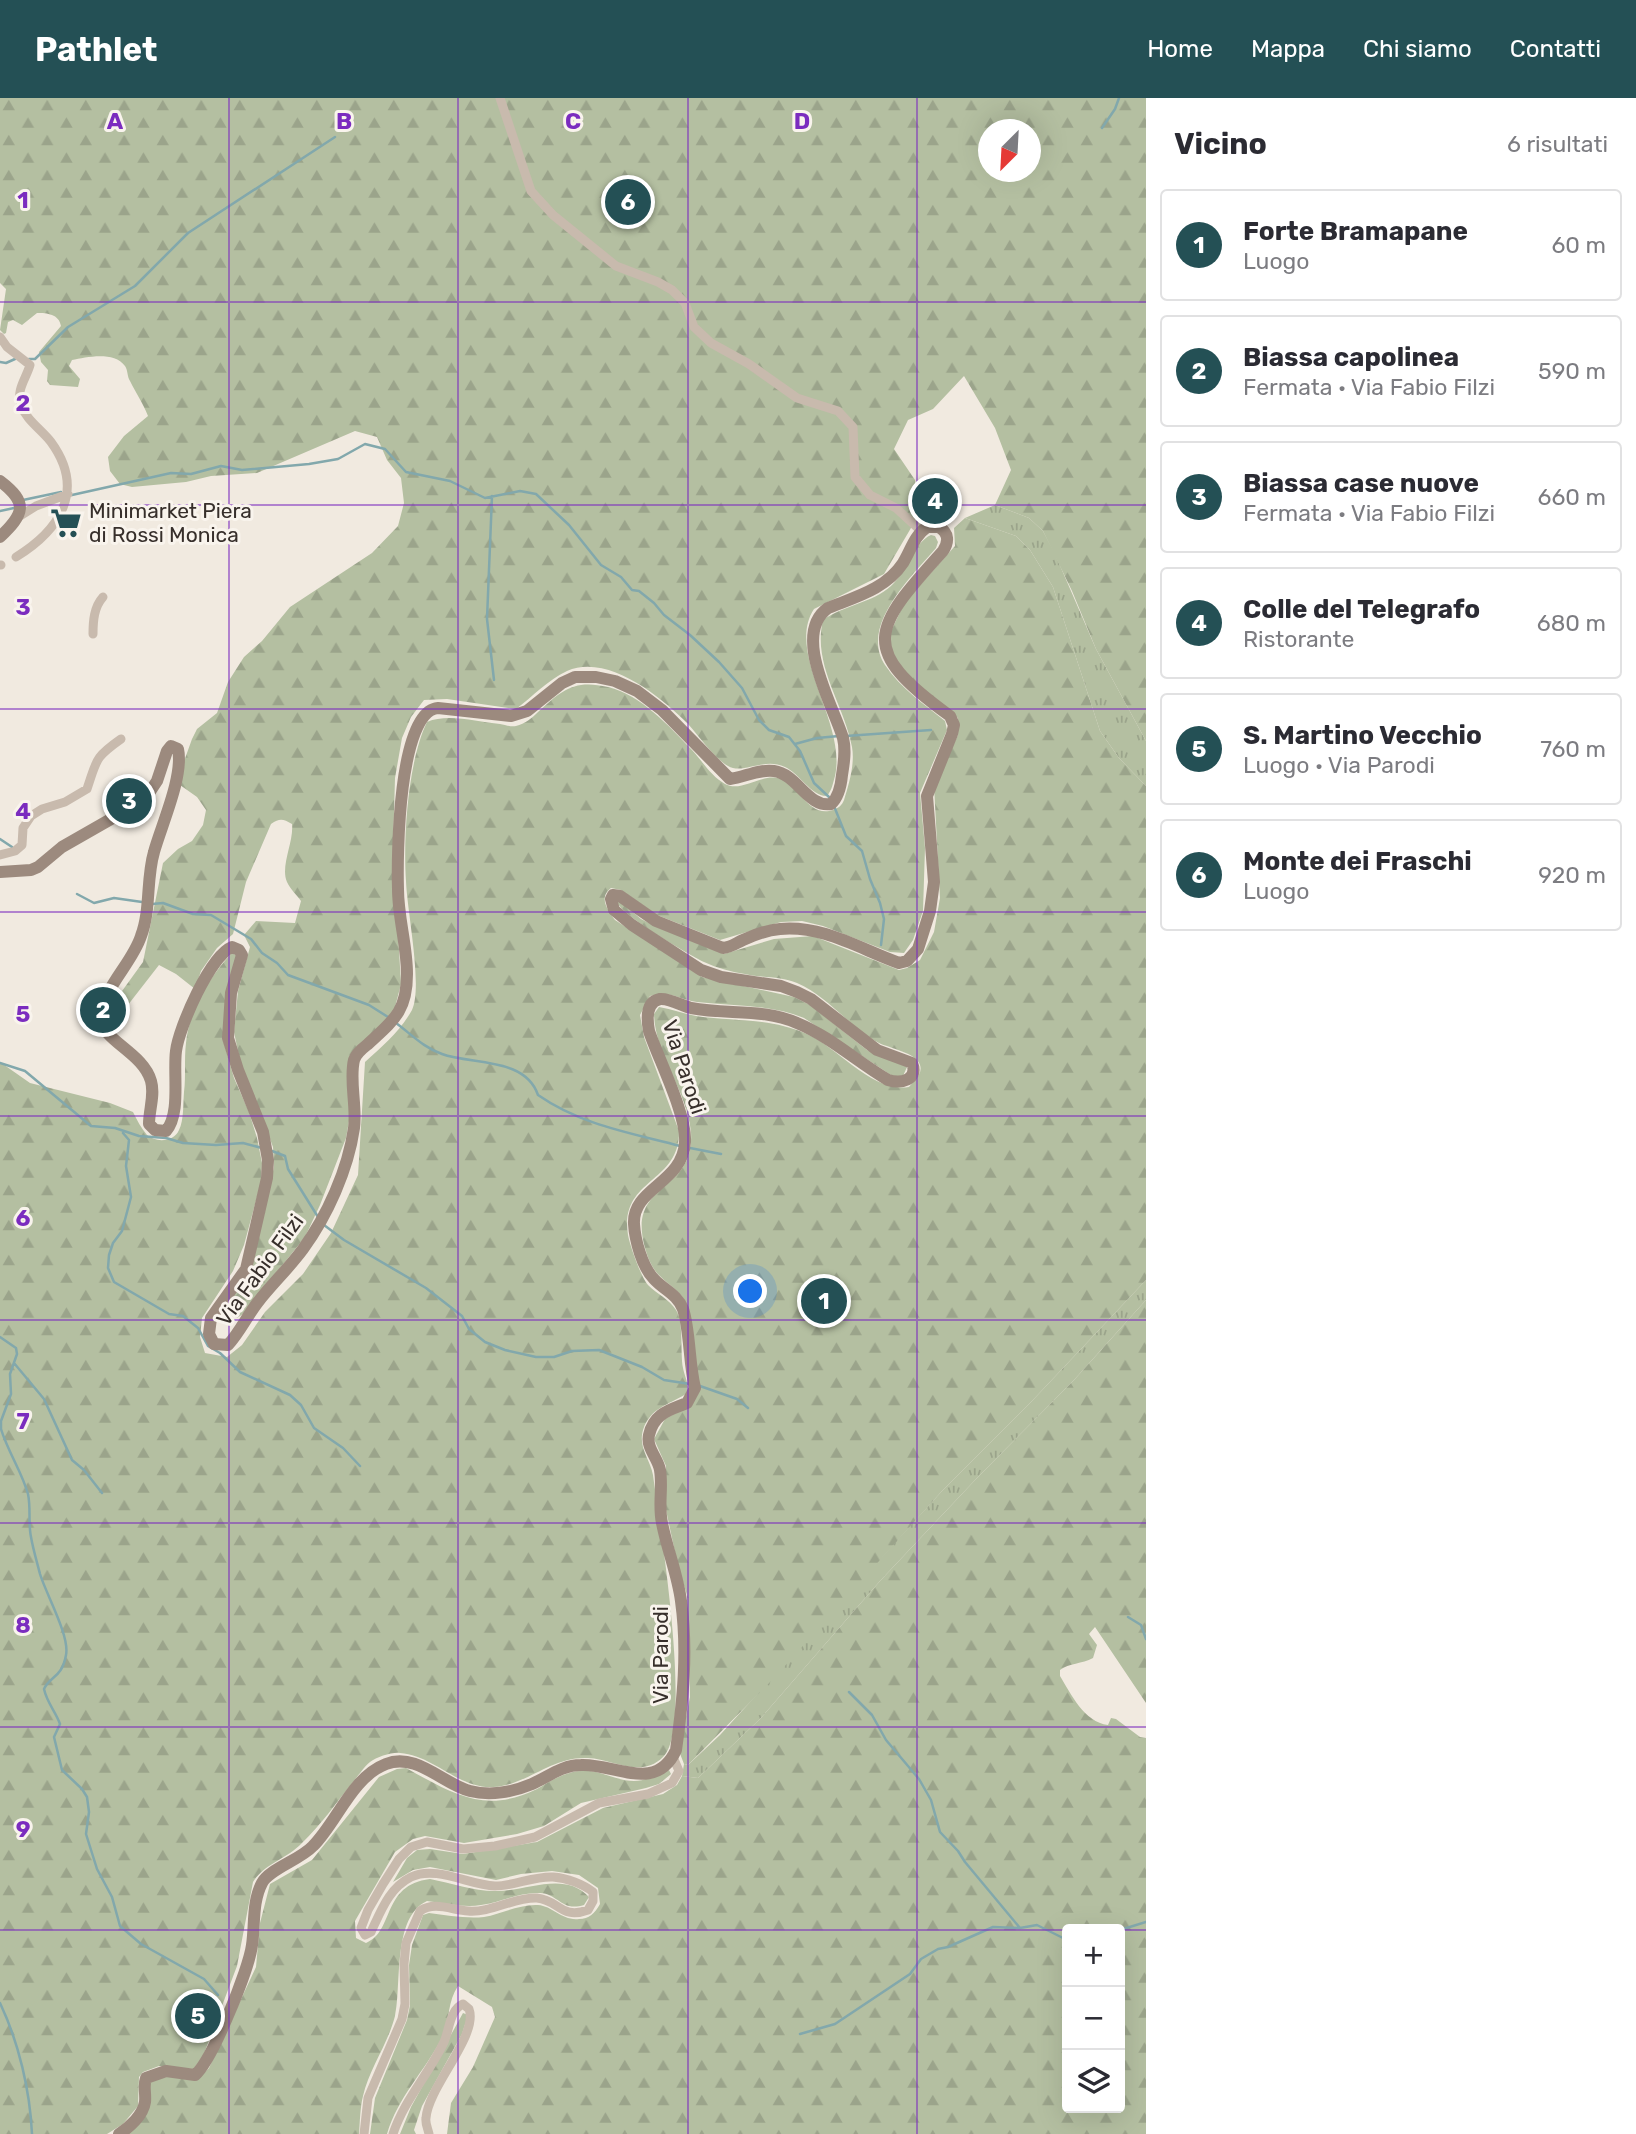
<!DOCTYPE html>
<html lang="it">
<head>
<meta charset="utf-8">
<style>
  :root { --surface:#fff; --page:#f2f2f3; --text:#2b2b33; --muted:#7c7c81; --line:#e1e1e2; --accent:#245055 }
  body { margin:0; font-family:Rubik,sans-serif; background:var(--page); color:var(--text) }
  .controls { position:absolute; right:21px; bottom:21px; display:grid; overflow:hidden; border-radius:7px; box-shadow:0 7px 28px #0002 }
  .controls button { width:63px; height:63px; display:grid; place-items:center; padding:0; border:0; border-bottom:2px solid var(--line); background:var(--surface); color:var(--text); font:35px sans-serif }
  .compass { position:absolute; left:978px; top:21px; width:63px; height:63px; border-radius:50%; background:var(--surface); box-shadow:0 7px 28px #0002; rotate:204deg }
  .you { position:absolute; left:751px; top:1194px; width:24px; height:24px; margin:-18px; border:5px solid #fff; border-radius:50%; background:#1a73e8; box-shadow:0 0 0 10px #1a73e833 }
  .badge { display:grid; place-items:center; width:46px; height:46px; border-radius:50%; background:var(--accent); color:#fff; font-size:23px; font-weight:700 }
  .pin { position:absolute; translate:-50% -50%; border:4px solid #fff; box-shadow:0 2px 7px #0006 }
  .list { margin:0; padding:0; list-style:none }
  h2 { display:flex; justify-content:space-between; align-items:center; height:91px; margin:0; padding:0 28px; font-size:30px }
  h2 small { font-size:23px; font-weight:400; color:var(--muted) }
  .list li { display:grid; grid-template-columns:46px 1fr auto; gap:21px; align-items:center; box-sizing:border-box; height:112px; margin:0 14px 14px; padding:0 14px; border:2px solid var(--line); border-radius:7px }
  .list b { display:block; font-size:26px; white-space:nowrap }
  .list p { margin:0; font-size:23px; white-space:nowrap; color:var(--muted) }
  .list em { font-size:23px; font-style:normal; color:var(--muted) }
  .icon { flex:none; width:38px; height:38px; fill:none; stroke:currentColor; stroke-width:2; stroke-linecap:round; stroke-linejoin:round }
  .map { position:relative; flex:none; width:1146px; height:2036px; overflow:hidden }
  header { display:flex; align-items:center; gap:42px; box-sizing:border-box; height:98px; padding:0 35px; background:var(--accent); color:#fff }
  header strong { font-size:33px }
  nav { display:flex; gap:38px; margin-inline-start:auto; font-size:24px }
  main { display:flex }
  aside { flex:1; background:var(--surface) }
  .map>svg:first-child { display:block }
  .grass { fill:url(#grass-tufts) }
  .forest { fill:url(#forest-firs); fill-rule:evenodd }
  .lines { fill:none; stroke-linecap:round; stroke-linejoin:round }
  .stream { stroke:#82a8ac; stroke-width:2.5 }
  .street { stroke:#c8baad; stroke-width:9 }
  .secondary { stroke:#9c8a7e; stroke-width:12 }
  .grid { fill:none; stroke:#7b2cbf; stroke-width:2; stroke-opacity:0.55 }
  .labels { text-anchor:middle; stroke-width:6; stroke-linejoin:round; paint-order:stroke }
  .poi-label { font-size:21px; fill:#372f2b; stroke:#f9f4ed; text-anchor:start }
  .street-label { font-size:21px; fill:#372f2b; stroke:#f9f4ed }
  .grid-label { font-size:23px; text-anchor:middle; font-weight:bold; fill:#7b2cbf; stroke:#f9f4ed; stroke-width:6; stroke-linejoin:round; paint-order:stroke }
</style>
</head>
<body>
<header>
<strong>Pathlet</strong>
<nav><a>Home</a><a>Mappa</a><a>Chi siamo</a><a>Contatti</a></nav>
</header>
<main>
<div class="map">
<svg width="1146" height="2036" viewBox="0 0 1146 2036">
  <defs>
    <pattern id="grass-tufts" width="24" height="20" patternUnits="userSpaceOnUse" patternTransform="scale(1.75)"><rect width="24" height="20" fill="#b4bfa1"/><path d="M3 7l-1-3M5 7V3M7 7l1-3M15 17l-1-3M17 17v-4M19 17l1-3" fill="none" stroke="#9ba48b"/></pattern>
    <pattern id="forest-firs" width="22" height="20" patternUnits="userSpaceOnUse" patternTransform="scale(1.75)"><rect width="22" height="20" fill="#b4bfa1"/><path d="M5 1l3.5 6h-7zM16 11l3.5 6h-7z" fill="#9ba48b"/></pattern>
  </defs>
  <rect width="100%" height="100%" fill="#f1eae0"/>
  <path class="grass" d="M995 407 1029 420 1043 433 1055 456 1096 551 1146 643V688L1119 660 1100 633 1053 489 1030 452 1016 438 965 420Z
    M1146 1182V1202L1074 1282 977 1380 880 1483 761 1620 698 1680 682 1678 684 1666 688 1667 720 1637 942 1393 1031 1304Z"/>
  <path class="forest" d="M0 0H1146V643L1096 551 1072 493 1043 433 1029 420 995 407 1011 372 995 330 964 278 933 311 908 322 894 351 915 382 918 418 884 476 814 511C785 555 847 624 835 678 833 685 832 692 827 698 812 699 799 675 785 669 763 659 743 677 728 668 715 661 699 638 688 626 661 599 608 555 567 573 549 581 532 599 516 611L447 601 424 602 411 619 402 640 395 680 393 750 401 886 394 913 349 962V1023L346 1040 320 1107 305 1139 243 1216 237 1220 229 1217 226 1210 254 1159 274 1069 273 1049 240 963 234 934 238 893 250 849 244 837 256 823 295 825 301 803C297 797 290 791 287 784 280 768 294 744 292 726 283 721 280 720 271 726L246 784 233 836 217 850 201 873 195 891 176 876 159 867 124 912 119 908 117 900 143 864 163 765 178 751 192 743 203 727 206 712 197 699 180 687 182 669 192 641 197 631 217 615 228 584 244 559 262 543 290 509 372 455 398 428 404 405 401 380 387 362 377 339 355 333 257 375 211 378 186 384 132 389 120 386 110 373 108 359 124 338 148 318C143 305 136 295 130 283 127 279 128 272 125 268 114 253 87 259 72 262L69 268 80 281 78 289 50 287 47 283 48 272 41 264 39 254 61 228C59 216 47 215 37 215L22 227 13 222 8 224 6 235 4 236 0 232 6 191 0 185ZM988 32H1030V74H988Z
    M965 420 1016 438 1030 452 1053 489 1100 633 1119 660 1146 688V1182L1031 1304 942 1393 775 1579 688 1667 684 1666 679 1653 690 1599 687 1497 678 1468 666 1412V1368L654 1341 665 1321 692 1307 699 1294 688 1210C683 1194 671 1189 660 1178 652 1171 648 1160 645 1150 626 1082 695 1097 691 1034 687 992 655 957 654 916L659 909C672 911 684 916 696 918 735 924 768 919 807 936 839 950 872 995 909 989 914 983 923 976 920 967 917 955 889 950 879 945 849 929 829 899 797 885 781 878 762 880 745 876 732 874 717 870 704 864 688 856 622 818 617 804H621L641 821 657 829 724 856 774 841 813 838 899 872 907 870 920 862 934 834 940 800 934 688 958 637V620L909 582 893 559 888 539 905 504 955 448 954 430Z
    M931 437 935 438 938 444 936 450C912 478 859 528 885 567 900 590 924 606 945 623L947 632 920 695 925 750 923 813 913 842 904 855 890 854 823 828 802 823 781 824 720 842 657 817 621 792 611 790C598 800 608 812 615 822L702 879 794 899 810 907 867 952 907 969 903 978 894 979 804 920C770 906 733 908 697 904 676 901 673 892 650 898L640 917 644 939 679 1033C680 1086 619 1080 628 1137 630 1148 641 1179 648 1187 657 1196 669 1201 676 1212 684 1224 680 1255 683 1270 685 1280 690 1287 686 1296 668 1307 650 1310 643 1332 638 1350 650 1361 653 1377 659 1423 694 1630 663 1659 641 1681 613 1661 588 1660 551 1658 528 1687 493 1689 459 1691 433 1657 400 1655 392 1654 377 1659 370 1664 364 1669 358 1678 353 1684 336 1705 321 1727 302 1745 287 1761 265 1765 253 1784L237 1868 202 1961 193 1971 159 1968 143 1974 139 1979 138 2008 123 2026 107 2036H0V964L30 985 110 1005 133 1014C137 1022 141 1030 147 1037 156 1045 174 1044 179 1032 184 1022 183 1005 184 994 186 978 184 961 186 945 189 912 210 878 232 855L237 858 223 942 234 980 249 1014 257 1040 262 1065 261 1084 244 1147 233 1173 202 1220 200 1239 205 1255 227 1259 242 1247 265 1214 303 1176 331 1135 358 1077 365 964C382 949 401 932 412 912 423 889 407 813 406 783 403 739 408 663 427 624 448 615 477 624 500 626 505 627 511 629 516 628 525 626 532 620 538 614 562 592 574 581 608 589 641 597 669 628 692 652 702 663 711 678 725 686 742 695 762 674 781 681 800 689 809 720 833 712 839 710 842 707 844 702 849 686 855 666 852 649 844 606 812 567 823 522 844 507 872 505 891 488 906 475 914 444 931 437Z
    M1146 1202V1605L1095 1529 1089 1536 1097 1547 1093 1560C1082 1566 1069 1565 1060 1572V1578C1071 1596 1084 1624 1108 1627L1111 1620 1116 1621 1140 1639 1146 1640V2036H447L451 2005 473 1969 495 1919 492 1909 458 1888C447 1904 450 1924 442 1940 424 1974 398 1999 387 2036H370L375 2000 407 1922 410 1907 409 1867 412 1847 423 1817 429 1815C447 1817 466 1821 484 1819 502 1816 519 1806 538 1807 553 1808 562 1823 579 1821 589 1821 595 1815 600 1806L598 1790 579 1777 552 1773 521 1776 496 1782 430 1769 413 1772 393 1784 407 1760 417 1752 430 1751 463 1756 537 1744 603 1710 663 1696 677 1687 682 1678 698 1680 761 1620 880 1483 977 1380 1074 1282ZM1067 1831H1120V2010H1067Z
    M406 1670C452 1695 484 1717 537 1691 551 1683 564 1674 581 1673 599 1671 616 1683 634 1683 646 1683 658 1676 669 1672L671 1676 659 1686 646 1690 581 1705 544 1728 517 1736 464 1745 425 1738 413 1741 395 1754 355 1823 356 1840 366 1845C395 1833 381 1787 430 1781 451 1785 473 1793 495 1793 525 1794 564 1772 589 1799L584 1807C561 1814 559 1796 540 1795 520 1794 501 1804 481 1807 464 1810 445 1805 427 1803 392 1819 402 1887 395 1918 388 1946 369 1971 363 1998 360 2010 360 2024 359 2036H128C148 2022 149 2007 149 1984 155 1983 161 1980 166 1979 188 1977 190 1991 209 1970L256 1869 260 1825 270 1786 312 1762 379 1679 397 1671Z
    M463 1915 468 1917 462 1936 422 2008 414 2032 416 2036H400L411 2009Z"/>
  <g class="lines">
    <path class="stream" d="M1102 30 1115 11 1119 0
      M29 261H35L68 229 135 188 188 135 335 39
      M0 264 6 265 15 261
      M72 397 171 375 191 376 221 368 242 372 309 366 338 361 365 346 385 351 406 374 450 383 485 400 520 393 536 396 569 427 601 467 621 479 632 492 639 493 654 505 664 517 690 537 719 564 742 590 759 622 769 632 789 639 800 653 814 685 829 699
      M492 398 487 521 494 582
      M23 402 61 394
      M0 413 14 410
      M846 638 931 632
      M795 646 817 640 839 638
      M834 708 846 738 862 753 870 781 880 805 884 821 881 847
      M0 741 12 749
      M77 796 94 805 114 800 142 804
      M152 806 163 805 193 816 211 817 251 841 262 855 277 865 288 877 369 907 388 919
      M396 925C411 936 424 950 442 956 472 967 525 959 538 997 581 1027 631 1035 680 1048
      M0 965 25 973 91 1028 115 1030 139 1038 166 1040 183 1045 216 1047 243 1045 262 1050
      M123 1035 129 1042 126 1068 131 1099 122 1133 113 1145 109 1157 108 1170 114 1184 169 1216 183 1218 198 1230 208 1248 220 1255 240 1274 290 1297 301 1307 314 1330 343 1350 360 1368
      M690 1050 721 1056
      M272 1053 285 1058 288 1071 318 1119
      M324 1127 344 1142 426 1190 462 1218 469 1231 485 1244 505 1252 536 1259H554L572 1253 599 1252 642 1269 664 1282 690 1286
      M0 1239 16 1250 17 1256 10 1276 11 1296 1 1323V1331C8 1354 22 1374 28 1396 31 1410 28 1425 31 1439 33 1451 37 1464 40 1476 46 1496 70 1538 66 1557 62 1580 50 1578 44 1591 47 1605 56 1614 60 1626L54 1639 62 1672 82 1691 87 1699 89 1714 86 1736 97 1771 112 1799 120 1828 141 1846 204 1881 218 1897
      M14 1265 44 1301 72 1362 84 1372 102 1395
      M700 1288 737 1301 748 1310
      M1128 1519 1141 1527 1146 1541
      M849 1594 872 1617 886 1642 919 1681 931 1702 940 1734 958 1753 965 1764 1020 1830
      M1120 1832 1146 1824
      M0 1905C19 1945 30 1993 32 2036
      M800 1936 835 1926 910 1876 921 1861 938 1851 948 1849 993 1829 1020 1830 1037 1827 1067 1842"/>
    <path class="street" d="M500 0 531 93 553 117 616 168 658 184 672 192 685 205 694 229 711 245 749 266 797 300 838 313 853 329 855 379 870 397 896 410 921 433
      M0 239 7 249 30 267C26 281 16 291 21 307 26 322 42 332 51 344 86 392 60 432 16 459
      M20 418 36 408 68 396
      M0 467H1
      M93 536C93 523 94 509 103 499
      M0 757 15 753 22 747 23 730 31 718 42 711 65 704 87 691C97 662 94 660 121 641
      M364 2036 368 2000 402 1921 405 1906 404 1866 406 1845 420 1813C434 1803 452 1812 468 1813 491 1815 514 1799 537 1800 559 1802 561 1822 588 1812L593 1803V1794C583 1786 567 1780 553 1779 534 1778 514 1788 495 1788 469 1787 436 1767 411 1779 389 1790 381 1813 371 1834L365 1837 361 1830 368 1812 383 1786 399 1761 411 1749 427 1744 463 1751 495 1748 535 1739 599 1705 648 1696 672 1685 679 1673 673 1659
      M393 2036C404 2002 429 1976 444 1944 449 1933 450 1911 463 1906L469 1911C479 1937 428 1989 426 2020 425 2025 428 2031 429 2036"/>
    <path class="secondary" d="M0 383C29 405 24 416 0 439
      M0 774 31 772 38 769 62 749 118 717 147 698 157 683 167 653 171 648 178 651C184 678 161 728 154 754 146 781 151 812 141 838 132 866 103 889 101 919 100 942 143 954 151 983 155 997 149 1012 149 1026L155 1032 166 1033C181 1016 173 976 176 953 179 929 210 858 232 849L239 852 242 857 231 895 228 940 238 972 263 1034 268 1062 267 1080 246 1171 211 1220 209 1236 214 1246 228 1247C240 1234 247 1218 258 1204 272 1186 289 1170 303 1151 327 1118 348 1072 354 1030 357 1009 349 982 354 962 356 955 363 950 368 946 394 922 407 913 407 876 407 847 398 820 398 791 397 759 398 613 438 610L511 618 527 613 562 585 575 579H596L615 583 637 593 662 612 730 681C745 679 758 671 774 673 797 676 808 710 831 706 839 699 841 688 842 677 844 665 846 652 843 640 833 607 791 536 828 510 855 499 886 491 903 465 911 452 914 438 927 429H939C949 435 949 444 943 453 872 531 857 551 950 618L954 627 952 636 927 698 934 784 930 813 918 851 907 863 899 865C860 851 823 827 780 831 768 832 754 837 743 842 736 845 732 849 723 850L656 823 620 798 613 797 611 801 614 812 632 827 701 872 721 879 781 888 797 894 811 901 877 952 912 965C919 982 901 986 888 982 857 964 831 939 797 925 763 910 727 917 691 910 682 908 670 900 660 901 645 904 647 922 649 933 658 960 687 1017 685 1044 683 1085 632 1090 634 1126 635 1142 642 1169 654 1181 664 1192 677 1196 683 1211 690 1232 689 1266 695 1290L687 1305C670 1312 654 1315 649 1337 646 1350 658 1360 660 1372 663 1390 658 1407 662 1425 667 1451 678 1478 681 1503 688 1553 683 1602 676 1652 656 1696 614 1665 581 1667 562 1667 548 1679 532 1686 513 1694 490 1698 470 1693 443 1686 416 1654 386 1666 352 1679 337 1724 313 1748 300 1762 269 1771 262 1785 252 1804 255 1827 252 1847 249 1871 212 1963 195 1977L166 1973 146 1980C143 1988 146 1995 145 2004 143 2017 130 2029 119 2036"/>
  </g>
  <path class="grid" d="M229 0V2036M458 0V2036M688 0V2036M917 0V2036M0 204H1146M0 407H1146M0 611H1146M0 814H1146M0 1018H1146M0 1222H1146M0 1425H1146M0 1629H1146M0 1832H1067M1120 1832H1146"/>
  <defs>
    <symbol id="supermarket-bare" viewBox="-9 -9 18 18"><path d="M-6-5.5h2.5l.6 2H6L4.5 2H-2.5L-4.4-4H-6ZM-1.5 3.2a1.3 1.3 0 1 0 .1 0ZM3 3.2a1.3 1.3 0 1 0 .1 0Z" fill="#245055" stroke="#f9f4ed" stroke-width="2.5" paint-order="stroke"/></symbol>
  </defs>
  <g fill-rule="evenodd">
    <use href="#supermarket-bare" x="44" y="403" width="44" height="44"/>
  </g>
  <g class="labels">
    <g class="poi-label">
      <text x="89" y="420">Minimarket Piera<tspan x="89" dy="24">di Rossi Monica</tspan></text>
    </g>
    <g class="street-label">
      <text transform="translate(684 969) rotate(72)" y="7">Via Parodi</text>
      <text transform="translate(260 1172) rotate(-54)" y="7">Via Fabio Filzi</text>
      <text transform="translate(661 1557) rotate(-90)" y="7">Via Parodi</text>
    </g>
  </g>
  <g class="grid-label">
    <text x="115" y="31">A</text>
    <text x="344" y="31">B</text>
    <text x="573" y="31">C</text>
    <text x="802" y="31">D</text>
    <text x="23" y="110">1</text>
    <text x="23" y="313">2</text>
    <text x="23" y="517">3</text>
    <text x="23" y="721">4</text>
    <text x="23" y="924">5</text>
    <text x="23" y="1128">6</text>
    <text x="23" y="1331">7</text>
    <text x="23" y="1535">8</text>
    <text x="23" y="1739">9</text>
  </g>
</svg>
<div class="controls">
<button>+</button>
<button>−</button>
<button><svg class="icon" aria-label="layers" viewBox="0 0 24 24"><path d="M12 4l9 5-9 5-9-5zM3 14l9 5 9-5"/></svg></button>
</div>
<svg class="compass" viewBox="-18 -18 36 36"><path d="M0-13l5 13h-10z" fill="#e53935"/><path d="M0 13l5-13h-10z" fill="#7c7c81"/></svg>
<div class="you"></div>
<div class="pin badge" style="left:824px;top:1203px">1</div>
<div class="pin badge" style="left:103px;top:912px">2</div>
<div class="pin badge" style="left:129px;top:703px">3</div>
<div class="pin badge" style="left:935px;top:403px">4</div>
<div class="pin badge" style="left:198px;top:1918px">5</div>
<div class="pin badge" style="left:628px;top:104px">6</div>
</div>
<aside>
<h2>Vicino<small>6 risultati</small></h2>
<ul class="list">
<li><span class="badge">1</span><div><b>Forte Bramapane</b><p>Luogo</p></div><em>60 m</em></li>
<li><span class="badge">2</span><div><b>Biassa capolinea</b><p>Fermata · Via Fabio Filzi</p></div><em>590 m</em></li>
<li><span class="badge">3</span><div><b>Biassa case nuove</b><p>Fermata · Via Fabio Filzi</p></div><em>660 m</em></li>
<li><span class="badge">4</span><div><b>Colle del Telegrafo</b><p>Ristorante</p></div><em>680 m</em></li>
<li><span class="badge">5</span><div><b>S. Martino Vecchio</b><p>Luogo · Via Parodi</p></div><em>760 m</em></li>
<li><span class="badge">6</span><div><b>Monte dei Fraschi</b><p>Luogo</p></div><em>920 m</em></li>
</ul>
</aside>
</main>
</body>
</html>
